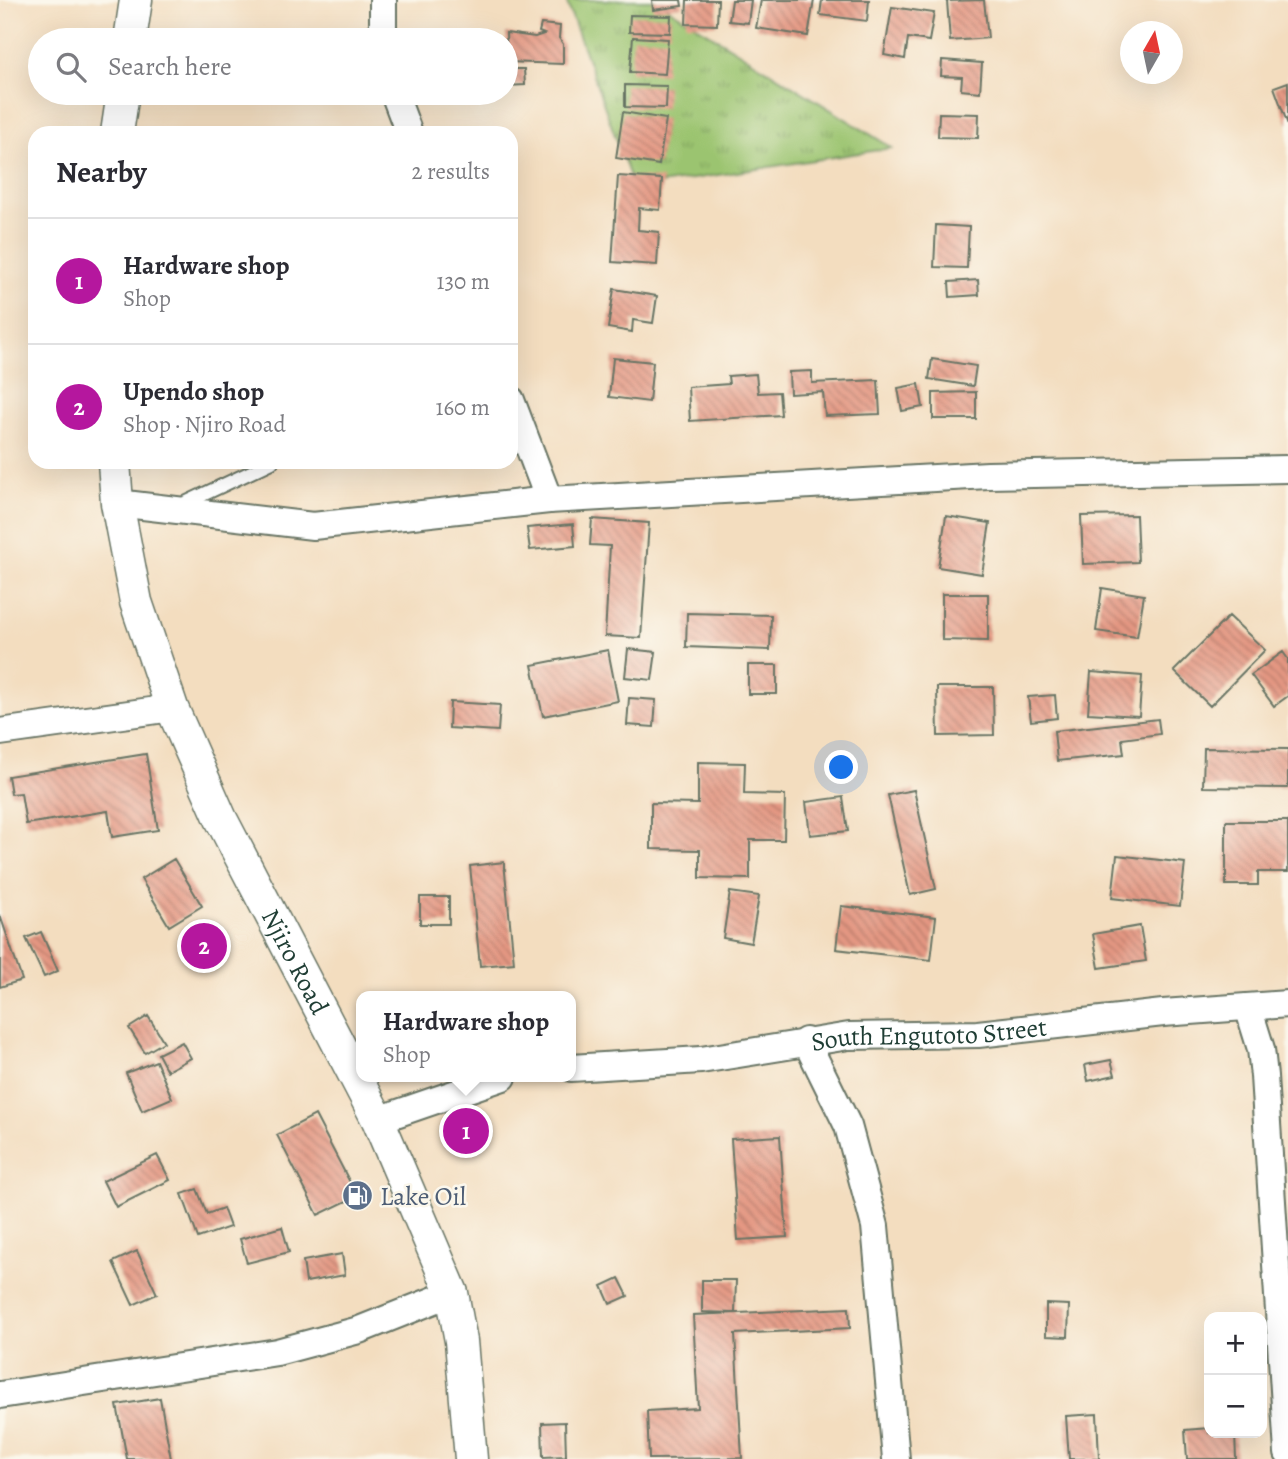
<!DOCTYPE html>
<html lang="en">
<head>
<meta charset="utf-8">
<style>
  :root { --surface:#fff; --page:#f2f2f3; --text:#2b2b33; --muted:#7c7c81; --line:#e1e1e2; --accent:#b5179e }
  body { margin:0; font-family:Alegreya,serif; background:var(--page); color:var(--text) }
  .controls { position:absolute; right:21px; bottom:21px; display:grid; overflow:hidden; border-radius:14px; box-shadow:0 7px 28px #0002 }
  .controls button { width:63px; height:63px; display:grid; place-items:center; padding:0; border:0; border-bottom:2px solid var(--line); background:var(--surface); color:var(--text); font:35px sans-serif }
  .compass { position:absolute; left:1120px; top:21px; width:63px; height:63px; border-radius:50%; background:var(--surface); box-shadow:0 7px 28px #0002; rotate:9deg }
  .you { position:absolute; left:842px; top:768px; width:24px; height:24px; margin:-18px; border:5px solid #fff; border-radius:50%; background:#1a73e8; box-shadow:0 0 0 10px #1a73e833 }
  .badge { display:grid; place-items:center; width:46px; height:46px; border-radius:50%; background:var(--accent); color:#fff; font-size:23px; font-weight:700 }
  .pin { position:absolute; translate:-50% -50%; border:4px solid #fff; box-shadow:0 2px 7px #0006 }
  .popup { position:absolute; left:356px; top:991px; width:220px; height:91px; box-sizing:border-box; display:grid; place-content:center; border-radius:14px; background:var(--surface); filter:drop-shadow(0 2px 5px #0005); font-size:23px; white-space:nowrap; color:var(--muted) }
  .popup b { font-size:26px; color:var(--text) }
  .popup::after { content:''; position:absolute; left:50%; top:100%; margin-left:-14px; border:14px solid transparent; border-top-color:var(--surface) }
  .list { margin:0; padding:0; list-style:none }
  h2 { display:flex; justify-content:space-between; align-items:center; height:91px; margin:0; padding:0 28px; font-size:30px }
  h2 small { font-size:23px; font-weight:400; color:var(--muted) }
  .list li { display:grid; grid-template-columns:46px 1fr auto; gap:21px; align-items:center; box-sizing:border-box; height:126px; padding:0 28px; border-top:2px solid var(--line) }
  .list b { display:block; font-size:26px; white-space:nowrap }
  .list p { margin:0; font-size:23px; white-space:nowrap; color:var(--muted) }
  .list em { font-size:23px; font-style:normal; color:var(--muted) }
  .icon { flex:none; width:38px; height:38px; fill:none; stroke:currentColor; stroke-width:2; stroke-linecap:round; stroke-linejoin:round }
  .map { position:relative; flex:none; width:1288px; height:1459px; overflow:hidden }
  .search { position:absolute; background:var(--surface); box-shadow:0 7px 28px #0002; left:28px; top:28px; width:490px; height:77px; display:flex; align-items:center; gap:18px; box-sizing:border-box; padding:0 24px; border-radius:38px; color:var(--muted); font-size:26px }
  .panel { position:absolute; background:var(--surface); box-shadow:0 7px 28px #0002; left:28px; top:126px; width:490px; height:343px; border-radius:21px }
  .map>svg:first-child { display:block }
  .grass { fill:url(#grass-tufts); stroke:#5d8052; stroke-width:2 }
  .building { fill:url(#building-back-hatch) }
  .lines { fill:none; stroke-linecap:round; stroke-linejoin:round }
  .service-casing { stroke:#697565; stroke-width:16 }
  .minor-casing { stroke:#697565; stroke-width:30 }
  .tertiary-casing { stroke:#697565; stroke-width:35 }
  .service { stroke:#fff; stroke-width:12 }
  .minor { stroke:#fff; stroke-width:26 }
  .tertiary { stroke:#fff; stroke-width:32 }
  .labels { text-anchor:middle; stroke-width:5; stroke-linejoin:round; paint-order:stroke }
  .street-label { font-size:26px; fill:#1f3d34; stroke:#fbf7ec }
  .service-label { font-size:26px; fill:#4e5e75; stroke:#fbf7ec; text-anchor:start }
</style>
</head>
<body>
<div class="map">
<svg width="1288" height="1459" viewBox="0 0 1288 1459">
  <defs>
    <pattern id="grass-tufts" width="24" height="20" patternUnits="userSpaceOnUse" patternTransform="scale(1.75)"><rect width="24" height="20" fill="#9bc470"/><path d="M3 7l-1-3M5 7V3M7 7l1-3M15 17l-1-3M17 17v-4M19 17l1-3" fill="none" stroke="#7ea05d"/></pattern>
    <pattern id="building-back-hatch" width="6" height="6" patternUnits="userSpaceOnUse" patternTransform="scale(1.75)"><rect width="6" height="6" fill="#e49782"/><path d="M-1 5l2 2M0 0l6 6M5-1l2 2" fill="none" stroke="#b87c6b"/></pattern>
  </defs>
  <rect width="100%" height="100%" fill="#fbf7ec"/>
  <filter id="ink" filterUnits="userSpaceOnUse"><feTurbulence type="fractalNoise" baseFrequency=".0143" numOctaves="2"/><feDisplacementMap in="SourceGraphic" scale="14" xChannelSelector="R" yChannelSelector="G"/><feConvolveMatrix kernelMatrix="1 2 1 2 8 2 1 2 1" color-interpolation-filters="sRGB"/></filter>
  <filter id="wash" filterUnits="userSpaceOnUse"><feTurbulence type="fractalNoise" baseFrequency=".00686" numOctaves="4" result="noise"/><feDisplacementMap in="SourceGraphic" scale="28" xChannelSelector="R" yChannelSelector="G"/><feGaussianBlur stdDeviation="1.57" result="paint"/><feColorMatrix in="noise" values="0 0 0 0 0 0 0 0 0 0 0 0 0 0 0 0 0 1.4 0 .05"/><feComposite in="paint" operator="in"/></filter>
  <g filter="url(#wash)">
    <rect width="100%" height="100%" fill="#f3ddbf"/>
    <path class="grass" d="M566 0H655L892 148 634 188Z"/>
    <g id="blocks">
      <path class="building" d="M652 0H681L682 6 653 10Z
        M687 0H718L717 25 686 24Z
        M732 0H751L748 23 729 21Z
        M761 0H814L808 36 756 28Z
        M822 0H869L867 21 820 15Z
        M984 0 988 38 950 41 947 1Z
        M892 7 934 13 929 41 908 38 905 59 884 55Z
        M630 15 671 16 670 33 629 32Z
        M541 24 560 26 559 38 563 44V64L507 62 506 33 535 37 544 34 539 32Z
        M633 37 668 39 665 74 630 72Z
        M942 60 982 63 980 92 961 90 962 77 941 76Z
        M506 69H524L525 85 506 86Z
        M1288 82V125L1274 87Z
        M625 85 667 86 666 108 625 107Z
        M623 112 666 119 659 165 616 158Z
        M939 113 979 114 978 138 938 137Z
        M618 176 662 179 660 210 639 208 638 230 659 232 657 265 612 262Z
        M936 225 969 227 967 268 934 267Z
        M978 280 979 295 950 297 949 282Z
        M614 289 657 296 653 323 633 320 632 332 608 328Z
        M613 358 653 362 649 402 609 397Z
        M932 359 976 366 973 386 929 379Z
        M812 371V383L878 380 880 414 825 416 823 392 790 394 789 372Z
        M756 374 758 393 779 392 781 415 690 421 688 387 729 384 728 376Z
        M919 384 923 407 902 411 898 388Z
        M976 392V419H933V393Z
        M1136 515 1138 562 1083 564 1081 516Z
        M946 516 990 523 982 574 938 567Z
        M592 519 649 523 641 638 605 636 610 546 590 545Z
        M573 524 575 546 530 550 527 528Z
        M1102 588 1144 595 1137 637 1096 631Z
        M942 594H988V641L942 640Z
        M687 613 771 615 770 650 686 647Z
        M1229 616 1265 650 1210 706 1174 671Z
        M628 649 656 652 652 680 625 677Z
        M608 650 618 701 543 716 532 665Z
        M1283 652 1288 659V696L1274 706 1251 675Z
        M748 665H777V694H748Z
        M1091 672 1142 676 1139 716 1088 713Z
        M937 687H993L994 735 938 736Z
        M1055 695 1057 718 1031 721 1028 697Z
        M629 698 656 700 654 727 627 725Z
        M450 702 500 705 498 731 449 728Z
        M1158 719 1160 734 1122 739 1124 754 1057 761 1054 731Z
        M1204 748 1288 749V788L1203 787Z
        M146 754 158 830 112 837 108 811 26 824 21 793 11 794 8 776Z
        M698 762 745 763 744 794 785 795 784 840H750V879L700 878V850L651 849V803L698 804Z
        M914 790 936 889 910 895 888 795Z
        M843 797 848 831 810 835 806 802Z
        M1226 821H1288V872H1258V885H1226Z
        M1117 855 1185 863 1180 906 1112 898Z
        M174 859 202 906 169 926 141 879Z
        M504 862 514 963 480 966 470 866Z
        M730 892 759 896 751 943 723 938Z
        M420 897H449V924H420Z
        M841 906 936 917 931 960 836 949Z
        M0 915 22 980 0 987Z
        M1140 926 1146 961 1099 968 1093 934Z
        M41 932 58 971 44 977 26 938Z
        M148 1016 164 1042 145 1053 129 1028Z
        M182 1042 191 1058 167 1071 158 1054Z
        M1111 1060 1115 1075 1088 1081 1085 1065Z
        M156 1061 172 1098 142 1111 126 1073Z
        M315 1115 357 1196 318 1215 277 1135Z
        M780 1136 787 1237 738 1240 731 1139Z
        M157 1155 170 1180 116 1207 103 1181Z
        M197 1189 207 1214 223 1208 230 1227 198 1238 182 1194Z
        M282 1227 289 1252 247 1263 240 1239Z
        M137 1251 157 1294 133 1305 113 1262Z
        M342 1254 345 1275 306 1282 303 1261Z
        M619 1278 628 1296 610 1304 602 1286Z
        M702 1280H736L735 1313 702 1312Z
        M1046 1304 1069 1305 1068 1337 1046 1336Z
        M849 1308 850 1328 735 1334 742 1458 649 1459 647 1411 698 1408 693 1315Z
        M160 1398 171 1459H127L117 1405Z
        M1097 1414 1099 1459H1069L1066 1416Z
        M565 1422 566 1456 543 1457 542 1423Z
        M1209 1428V1433H1235L1236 1459H1187L1185 1430Z"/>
    </g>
  </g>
  <g filter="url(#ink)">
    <use href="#blocks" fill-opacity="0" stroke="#697565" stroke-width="2"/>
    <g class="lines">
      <defs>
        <path id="service" d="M181 505 272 462"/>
        <g id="minor">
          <path d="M383 40V0"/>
          <path d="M394 93 409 133"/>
          <path d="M511 400 549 500"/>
          <path d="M117 503 313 526 549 500 988 475 1288 469"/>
          <path d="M0 732 172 708"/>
          <path d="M1248 1007 1261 1049 1264 1076 1288 1453"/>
          <path d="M806 1041 848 1126 875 1226 896 1459"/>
          <path id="s1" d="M571 1068 701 1060 849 1036 978 1034 1163 1013 1288 1004"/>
          <path d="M378 1120 503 1077"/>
          <path d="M0 1395 277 1352 359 1330 452 1293"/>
        </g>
        <g id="tertiary">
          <path d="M130 40 136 0"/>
          <path d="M117 133 123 93"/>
          <path id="s2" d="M114 462 117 503 136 602 172 708 221 819 378 1120 452 1293 461 1341 471 1459"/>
        </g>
      </defs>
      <use href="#service" class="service-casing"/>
      <use href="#minor" class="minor-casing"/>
      <use href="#tertiary" class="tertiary-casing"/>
      <use href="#service" class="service"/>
      <use href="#minor" class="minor"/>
      <use href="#tertiary" class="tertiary"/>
    </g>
  </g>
  <defs>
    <symbol id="fuel-disc" viewBox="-11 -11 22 22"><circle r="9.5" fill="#5c6f8a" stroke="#fbf7ec"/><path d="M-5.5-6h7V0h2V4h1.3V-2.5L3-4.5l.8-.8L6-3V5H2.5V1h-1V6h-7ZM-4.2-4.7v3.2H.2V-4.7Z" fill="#fff"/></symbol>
  </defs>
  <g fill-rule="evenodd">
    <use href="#fuel-disc" x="340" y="1178" width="35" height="35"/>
  </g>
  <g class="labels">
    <g class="street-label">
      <text dy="9" stroke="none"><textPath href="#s2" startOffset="536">Njiro Road</textPath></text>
      <text dy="9" stroke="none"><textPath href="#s1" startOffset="360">South Engutoto Street</textPath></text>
    </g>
    <g class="service-label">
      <text x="380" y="1205">Lake Oil</text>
    </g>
  </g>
</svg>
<div class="controls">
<button>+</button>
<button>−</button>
</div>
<svg class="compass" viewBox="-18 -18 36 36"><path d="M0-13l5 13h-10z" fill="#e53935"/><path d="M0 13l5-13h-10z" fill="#7c7c81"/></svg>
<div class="you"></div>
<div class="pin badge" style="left:466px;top:1131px">1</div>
<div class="popup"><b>Hardware shop</b>Shop</div>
<div class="pin badge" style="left:204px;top:946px">2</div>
<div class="search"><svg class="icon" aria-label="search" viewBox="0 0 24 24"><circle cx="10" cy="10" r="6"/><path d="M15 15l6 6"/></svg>Search here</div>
<section class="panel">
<h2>Nearby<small>2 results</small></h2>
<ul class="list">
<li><span class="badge">1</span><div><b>Hardware shop</b><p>Shop</p></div><em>130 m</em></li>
<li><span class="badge">2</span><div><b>Upendo shop</b><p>Shop · Njiro Road</p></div><em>160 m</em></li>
</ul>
</section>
</div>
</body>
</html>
